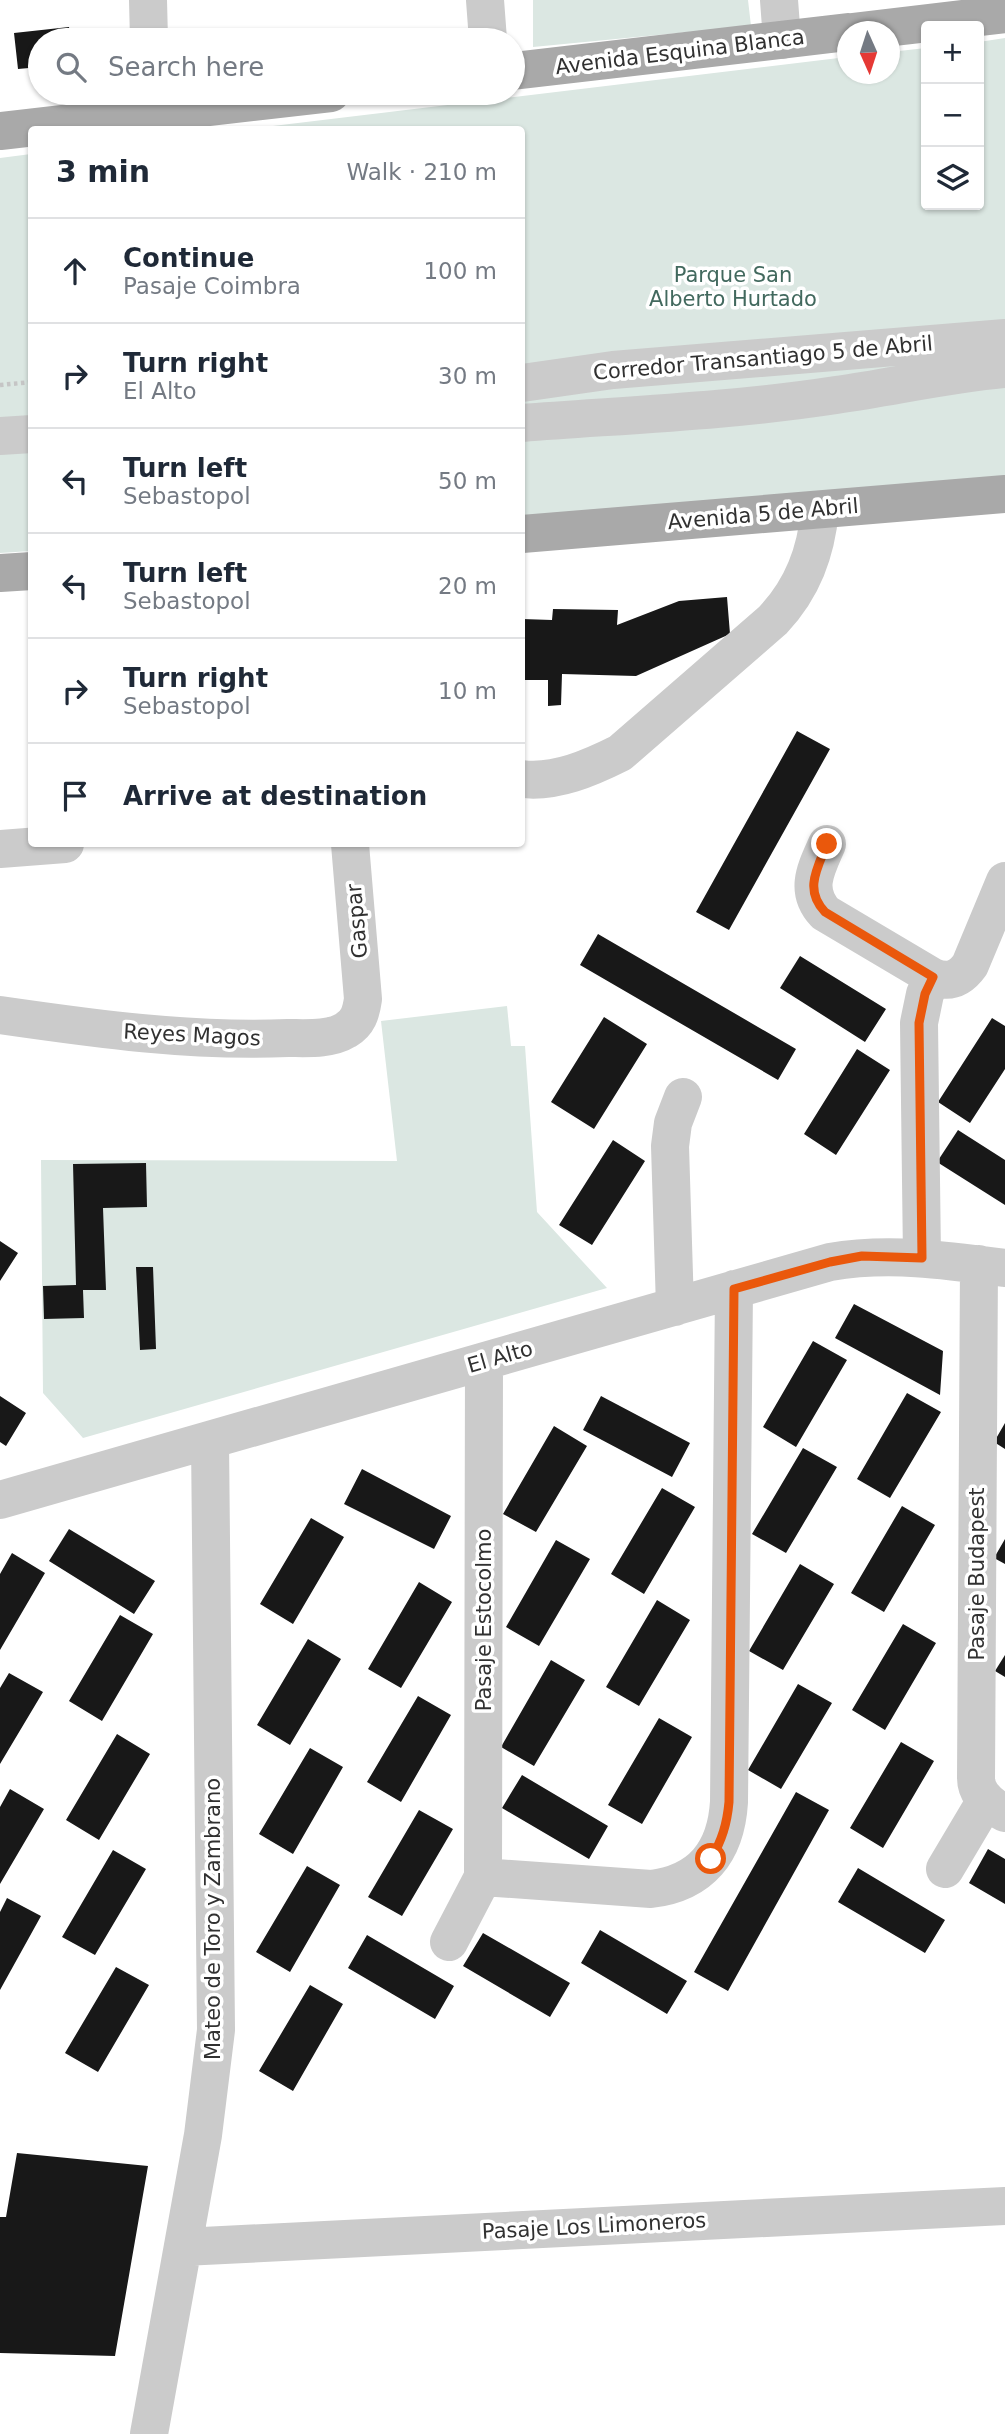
<!DOCTYPE html>
<html lang="en">
<head>
<meta charset="utf-8">
<style>
  :root { --surface:#fff; --page:#f6f6f7; --text:#1f2937; --muted:#747a83; --line:#e0e1e3 }
  body { margin:0; font-family:"DejaVu Sans",sans-serif; background:var(--page); color:var(--text) }
  .controls { position:absolute; right:21px; top:21px; display:grid; overflow:hidden; border-radius:7px; box-shadow:0 2px 5px #0004 }
  .controls button { width:63px; height:63px; display:grid; place-items:center; padding:0; border:0; border-bottom:2px solid var(--line); background:var(--surface); color:var(--text); font:35px sans-serif }
  .compass { position:absolute; left:837px; top:21px; width:63px; height:63px; border-radius:50%; background:var(--surface); box-shadow:0 2px 5px #0004; rotate:177deg }
  .stop { position:absolute; width:21px; height:21px; margin:-16px; border:5px solid #ea580c; border-radius:50%; background:#fff }
  .stop.end { background:#ea580c; border-color:#fff; box-shadow:0 2px 7px #0008 }
  .list { margin:0; padding:0; list-style:none }
  h2 { display:flex; justify-content:space-between; align-items:center; height:91px; margin:0; padding:0 28px; font-size:30px }
  h2 small { font-size:23px; font-weight:400; color:var(--muted) }
  .list li { display:grid; grid-template-columns:46px 1fr auto; gap:21px; align-items:center; box-sizing:border-box; height:105px; padding:0 28px; border-top:2px solid var(--line) }
  .list b { display:block; font-size:26px; white-space:nowrap }
  .list p { margin:0; font-size:23px; white-space:nowrap; color:var(--muted) }
  .list em { font-size:23px; font-style:normal; color:var(--muted) }
  .icon { flex:none; width:38px; height:38px; fill:none; stroke:currentColor; stroke-width:2; stroke-linecap:round; stroke-linejoin:round }
  .map { position:relative; flex:none; width:1005px; height:2434px; overflow:hidden }
  .search { position:absolute; background:var(--surface); box-shadow:0 2px 5px #0004; left:28px; top:28px; width:497px; height:77px; display:flex; align-items:center; gap:18px; box-sizing:border-box; padding:0 24px; border-radius:38px; color:var(--muted); font-size:26px }
  .panel { position:absolute; background:var(--surface); box-shadow:0 2px 5px #0004; left:28px; top:126px; width:497px; height:721px; border-radius:7px }
  .map>svg:first-child { display:block }
  .green { fill:#dbe7e2 }
  .building { fill:#181818 }
  .lines { fill:none; stroke-linecap:round; stroke-linejoin:round }
  .path { stroke:#c5c5c5; stroke-width:4.5; stroke-dasharray:3.5 3.5; stroke-linecap:butt }
  .minor { stroke:#cbcbcb; stroke-width:38 }
  .major { stroke:#a9a9a9; stroke-width:38 }
  .route { stroke:#ea580c; stroke-width:9 }
  .labels { text-anchor:middle; stroke-width:7; stroke-linejoin:round; paint-order:stroke }
  .street-label { font-size:21px; fill:#313131; stroke:#fff }
  .park-label { font-size:21px; fill:#42695e; stroke:#fff }
</style>
</head>
<body>
<div class="map">
<svg width="1005" height="2434" viewBox="0 0 1005 2434">
  <rect width="100%" height="100%" fill="#fff"/>
  <path class="green" d="M533 0H748L751 26 533 47Z
    M1005 38V478L522 519V130H240L847 57 848 74H890V52L926 48V205H979V42Z
    M31 154V551L0 553V158Z
    M507 1006 511 1046H525L537 1212 607 1288 83 1438 43 1393 41 1160 397 1161 381 1021Z"/>
  <path class="building" d="M69 27 71 40H40V67L18 69 14 33Z
    M727 597 730 634 636 676 562 674 561 705 548 706V680H522V619L552 620 553 609 618 610 617 625 679 601Z
    M797 731 830 749 729 930 696 912Z
    M598 934 796 1049 778 1080 580 965Z
    M800 956 886 1009 865 1042 780 988Z
    M604 1017 647 1044 594 1129 551 1102Z
    M992 1018 1005 1026V1069L970 1123 938 1102Z
    M857 1049 890 1070 836 1155 804 1134Z
    M958 1130 1005 1160V1205L937 1162Z
    M613 1140 645 1161 592 1245 559 1225Z
    M146 1163 147 1207 103 1208 106 1290H83L84 1318 44 1319 43 1286 76 1285 73 1164Z
    M0 1241 18 1253 0 1281Z
    M136 1267H153L156 1349 140 1350Z
    M854 1304 943 1351 940 1395 835 1338Z
    M813 1341 847 1360 796 1447 763 1427Z
    M907 1393 941 1412 890 1498 857 1479Z
    M0 1396 26 1413 6 1446 0 1442Z
    M601 1396 690 1443 672 1477 583 1430Z
    M1005 1423V1449L994 1442Z
    M554 1426 587 1446 536 1532 503 1514Z
    M803 1448 837 1467 786 1553 752 1534Z
    M362 1469 451 1516 434 1549 344 1504Z
    M662 1488 695 1507 644 1594 611 1574Z
    M902 1506 935 1525 884 1612 851 1593Z
    M311 1518 344 1537 293 1624 260 1604Z
    M69 1529 155 1581 134 1614 49 1561Z
    M1005 1539V1564L994 1558Z
    M556 1540 590 1559 539 1646 506 1627Z
    M12 1553 45 1573 0 1650V1574Z
    M800 1564 834 1584 783 1670 749 1651Z
    M419 1582 452 1602 401 1688 368 1669Z
    M657 1600 690 1620 639 1706 606 1687Z
    M120 1615 153 1634 102 1721 69 1701Z
    M903 1624 936 1643 885 1730 852 1710Z
    M308 1639 341 1659 290 1745 257 1725Z
    M1005 1655V1677L995 1671Z
    M551 1660 585 1680 534 1766 501 1747Z
    M9 1673 43 1692 0 1764V1688Z
    M798 1684 832 1703 781 1789 748 1770Z
    M418 1696 451 1715 401 1802 367 1782Z
    M659 1718 692 1737 642 1824 608 1805Z
    M117 1734 150 1754 99 1840 66 1820Z
    M901 1742 934 1761 883 1848 850 1828Z
    M310 1748 343 1767 293 1854 259 1834Z
    M522 1775 608 1826 589 1859 502 1808Z
    M10 1789 44 1809 0 1884V1807Z
    M796 1792 829 1810 728 1991 694 1972Z
    M419 1810 453 1829 402 1916 368 1897Z
    M988 1849 1005 1859V1904L969 1883Z
    M113 1850 146 1869 95 1955 62 1937Z
    M307 1866 340 1885 290 1972 256 1952Z
    M858 1868 945 1920 925 1953 838 1902Z
    M7 1898 41 1916 0 1990V1912Z
    M600 1930 687 1981 667 2014 581 1963Z
    M483 1933 570 1983 550 2017 463 1966Z
    M367 1935 454 1986 435 2019 348 1968Z
    M116 1967 149 1985 98 2072 65 2053Z
    M310 1985 343 2004 293 2091 259 2071Z
    M17 2153 148 2166 115 2356 0 2353V2217H6Z"/>
  <g class="lines">
    <path class="path" d="M0 385 32 382"/>
    <path class="minor" d="M148 0 149 40
      M485 0 488 40
      M779 0 782 40
      M522 383 613 370 1005 338
      M522 423C626 415 732 411 836 395 893 387 948 374 1005 369
      M0 436 32 434
      M522 779C556 783 590 768 620 753L773 620C803 588 816 552 820 510
      M827 844C816 869 804 890 825 913L933 977C949 983 960 979 970 965L1005 881
      M0 849 65 844
      M0 1015C97 1029 190 1042 288 1038 306 1038 330 1040 346 1030 358 1023 361 1013 363 999L350 844
      M922 1258 919 1023 925 994 933 977
      M979 1264 976 1778C976 1795 991 1806 1005 1813
      M675 1307 670 1146 673 1123 683 1097
      M0 1500 830 1262C889 1252 946 1260 1005 1268
      M945 1869 986 1800
      M483 1877 651 1889C701 1883 726 1852 729 1802L734 1289
      M449 1942 483 1877 484 1362
      M183 2247 1005 2206
      M149 2434 203 2135 216 2030 210 1441"/>
    <path class="major" d="M852 32 1005 14
      M513 71 848 32
      M0 131 331 93
      M522 534 1005 494
      M0 573 32 571"/>
  </g>
  <g class="lines">
    <path class="route" d="M711 1859C722 1840 727 1824 729 1802L734 1289 830 1262 862 1256 922 1258 919 1023 925 994 933 977 825 912C804 890 817 869 827 844"/>
  </g>
  <g class="labels">
    <g class="street-label">
      <text transform="translate(680 52) rotate(-7)" y="7">Avenida Esquina Blanca</text>
      <text transform="translate(763 358) rotate(-5)" y="7">Corredor Transantiago 5 de Abril</text>
      <text transform="translate(763 514) rotate(-5)" y="7">Avenida 5 de Abril</text>
      <text transform="translate(357 921) rotate(-95)" y="7">Gaspar</text>
      <text transform="translate(192 1035) rotate(3)" y="7">Reyes Magos</text>
      <text transform="translate(500 1357) rotate(-16)" y="7">El Alto</text>
      <text transform="translate(977 1574) rotate(-90)" y="7">Pasaje Budapest</text>
      <text transform="translate(484 1620) rotate(-90)" y="7">Pasaje Estocolmo</text>
      <text transform="translate(213 1919) rotate(-90)" y="7">Mateo de Toro y Zambrano</text>
      <text transform="translate(594 2226) rotate(-3)" y="7">Pasaje Los Limoneros</text>
    </g>
    <g class="park-label">
      <text x="733" y="282">Parque San<tspan x="733" dy="24">Alberto Hurtado</tspan></text>
    </g>
  </g>
</svg>
<div class="controls">
<button>+</button>
<button>−</button>
<button><svg class="icon" aria-label="layers" viewBox="0 0 24 24"><path d="M12 4l9 5-9 5-9-5zM3 14l9 5 9-5"/></svg></button>
</div>
<svg class="compass" viewBox="-18 -18 36 36"><path d="M0-13l5 13h-10z" fill="#e53935"/><path d="M0 13l5-13h-10z" fill="#747a83"/></svg>
<div class="stop" style="left:711px;top:1859px"></div>
<div class="stop end" style="left:827px;top:844px"></div>
<div class="search"><svg class="icon" aria-label="search" viewBox="0 0 24 24"><circle cx="10" cy="10" r="6"/><path d="M15 15l6 6"/></svg>Search here</div>
<section class="panel">
<h2>3 min<small>Walk · 210 m</small></h2>
<ul class="list">
<li><svg class="icon" aria-label="ahead" viewBox="0 0 24 24"><path d="M12 20V5M6 11l6-6 6 6"/></svg><div><b>Continue</b><p>Pasaje Coimbra</p></div><em>100 m</em></li>
<li><svg class="icon" aria-label="right" viewBox="0 0 24 24"><path d="M7 20v-9h11M14 6l5 5-5 5"/></svg><div><b>Turn right</b><p>El Alto</p></div><em>30 m</em></li>
<li><svg class="icon" aria-label="left" viewBox="0 0 24 24"><path d="M17 20v-9H6M10 6l-5 5 5 5"/></svg><div><b>Turn left</b><p>Sebastopol</p></div><em>50 m</em></li>
<li><svg class="icon" aria-label="left" viewBox="0 0 24 24"><path d="M17 20v-9H6M10 6l-5 5 5 5"/></svg><div><b>Turn left</b><p>Sebastopol</p></div><em>20 m</em></li>
<li><svg class="icon" aria-label="right" viewBox="0 0 24 24"><path d="M7 20v-9h11M14 6l5 5-5 5"/></svg><div><b>Turn right</b><p>Sebastopol</p></div><em>10 m</em></li>
<li><svg class="icon" aria-label="arrive" viewBox="0 0 24 24"><path d="M6 21V4h12l-3 4 3 4H6"/></svg><div><b>Arrive at destination</b></div></li>
</ul>
</section>
</div>
</body>
</html>
